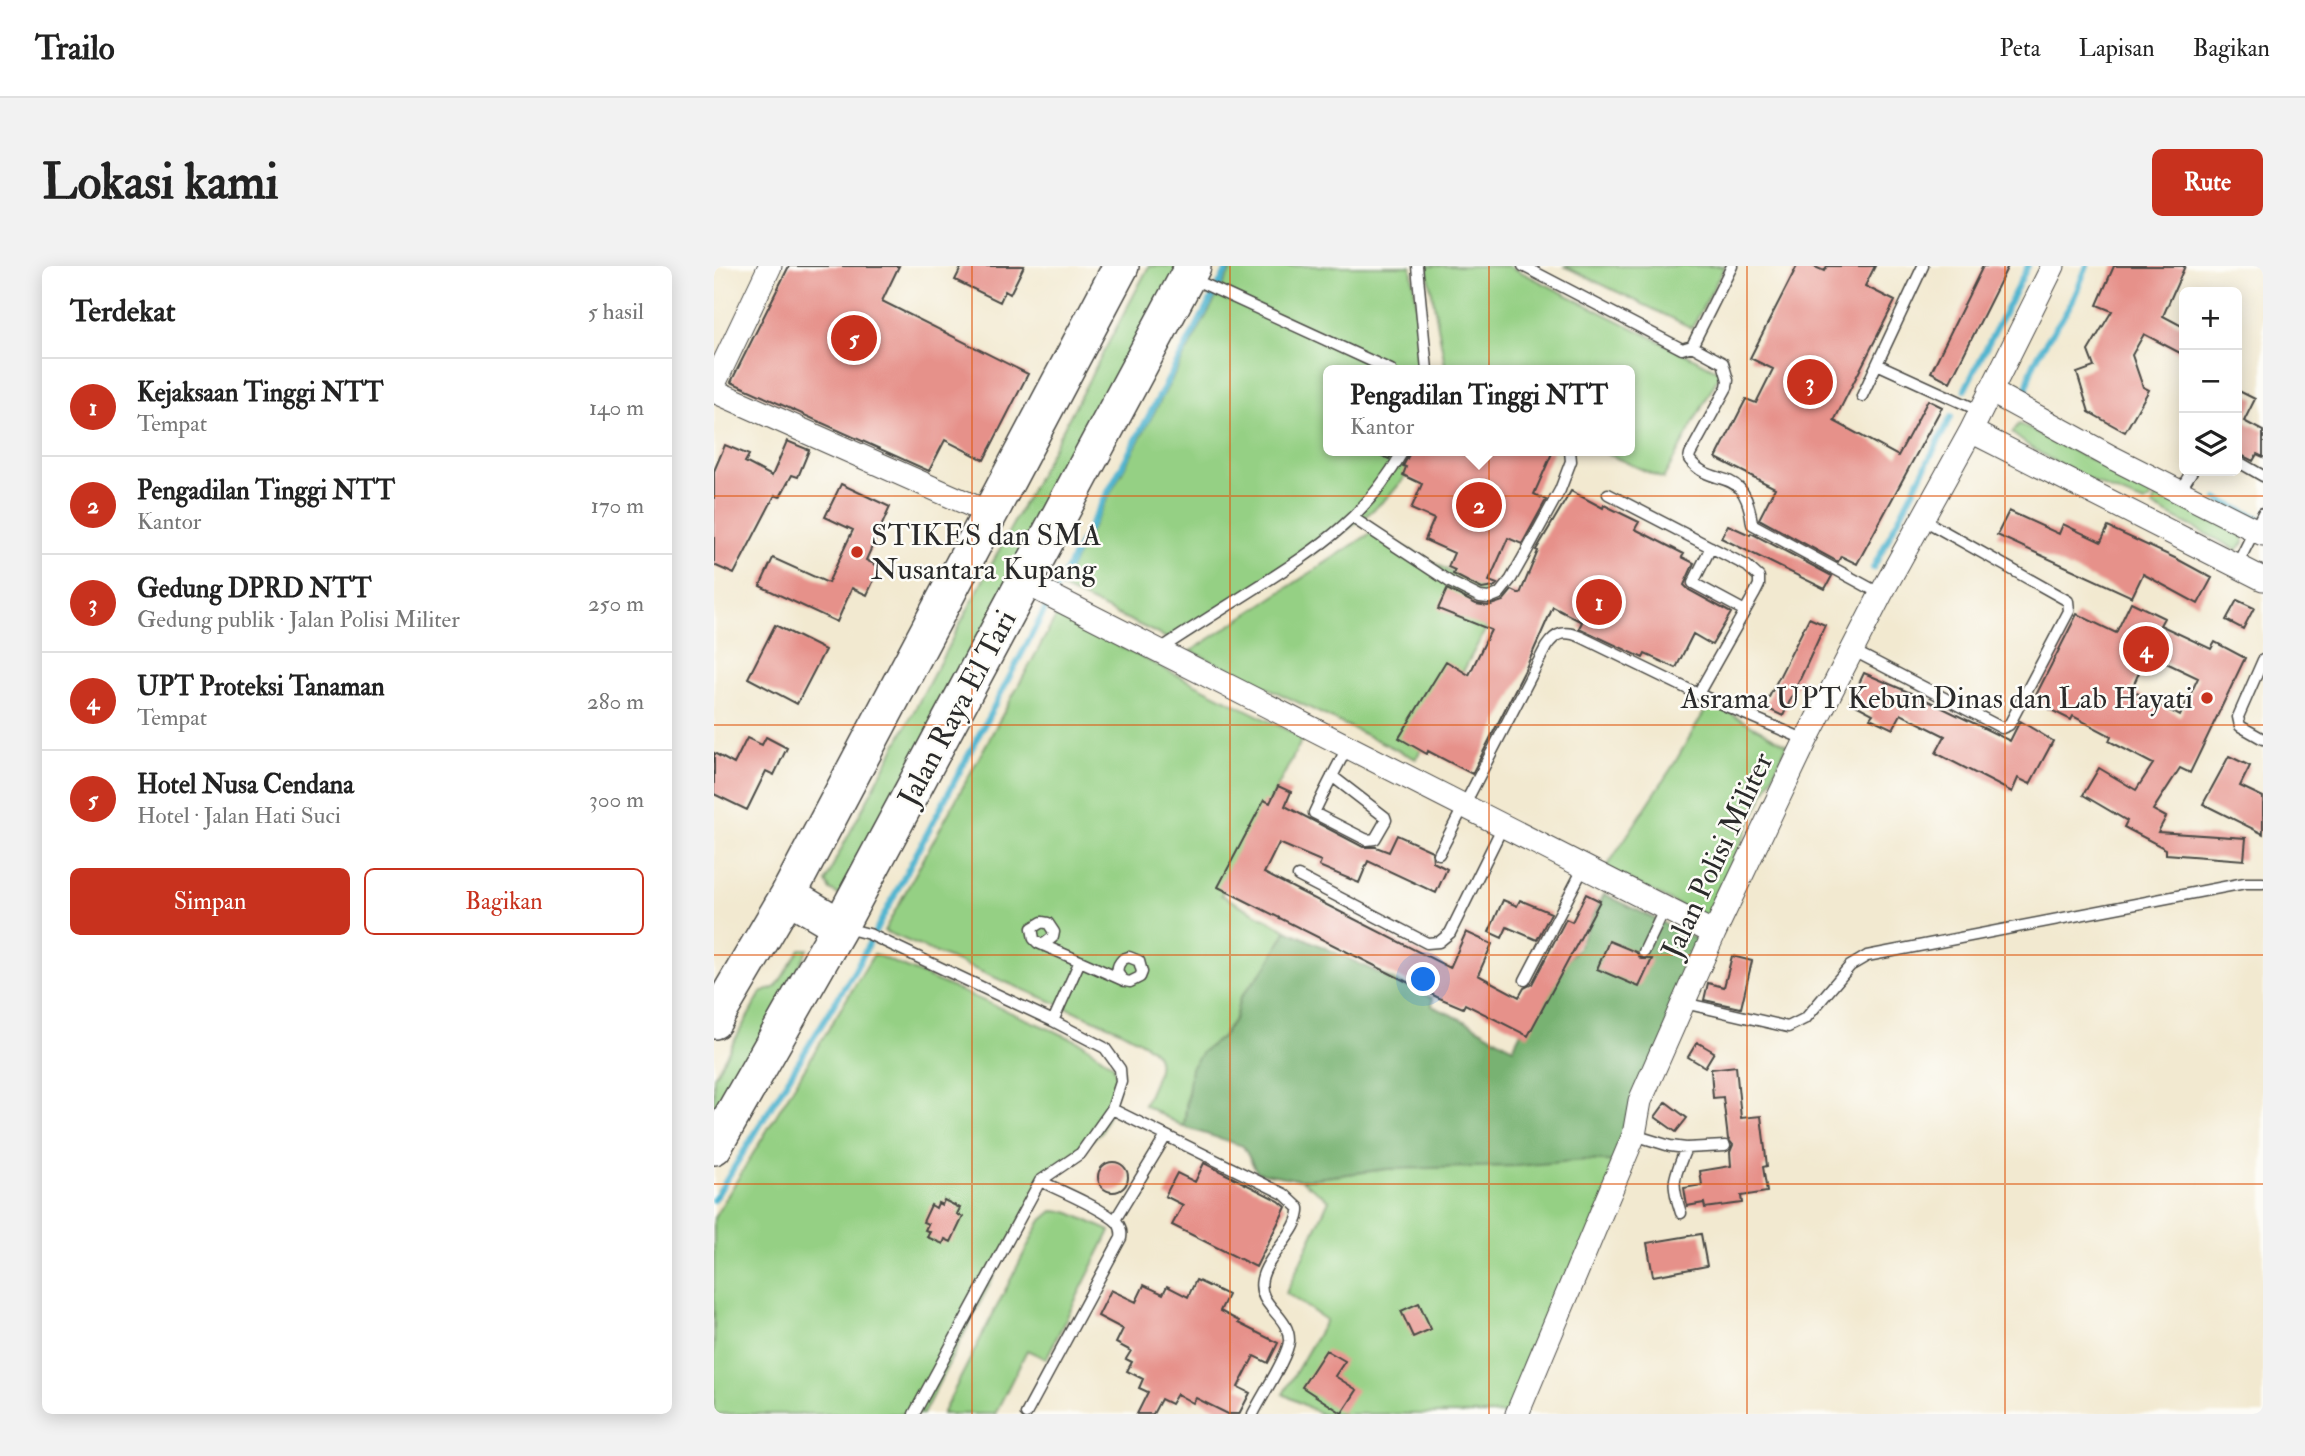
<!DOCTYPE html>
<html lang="id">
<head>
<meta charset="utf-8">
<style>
  :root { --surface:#fff; --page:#f2f2f2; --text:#222; --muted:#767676; --line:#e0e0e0; --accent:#c8321e }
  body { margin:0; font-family:"IM FELL Double Pica",serif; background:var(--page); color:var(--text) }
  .controls { position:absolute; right:21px; top:21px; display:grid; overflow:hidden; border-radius:10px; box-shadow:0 4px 18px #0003 }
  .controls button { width:63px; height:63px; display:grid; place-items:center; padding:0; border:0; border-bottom:2px solid var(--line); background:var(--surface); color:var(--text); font:35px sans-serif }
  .you { position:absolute; left:710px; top:714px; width:24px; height:24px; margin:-18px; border:5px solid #fff; border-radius:50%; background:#1a73e8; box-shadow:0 0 0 10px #1a73e833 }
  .badge { display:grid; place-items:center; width:46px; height:46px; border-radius:50%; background:var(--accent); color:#fff; font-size:23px; font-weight:700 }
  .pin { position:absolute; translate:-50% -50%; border:4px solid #fff; box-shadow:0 2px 7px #0006 }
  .popup { position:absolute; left:609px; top:99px; width:312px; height:91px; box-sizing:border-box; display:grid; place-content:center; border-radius:10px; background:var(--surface); filter:drop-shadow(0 2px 5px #0005); font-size:23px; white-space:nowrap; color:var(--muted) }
  .popup b { font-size:26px; color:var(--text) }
  .popup::after { content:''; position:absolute; left:50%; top:100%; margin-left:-14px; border:14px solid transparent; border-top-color:var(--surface) }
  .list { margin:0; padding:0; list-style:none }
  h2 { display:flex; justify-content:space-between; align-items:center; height:91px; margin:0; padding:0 28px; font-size:30px }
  h2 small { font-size:23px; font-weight:400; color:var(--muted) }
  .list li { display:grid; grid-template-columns:46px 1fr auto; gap:21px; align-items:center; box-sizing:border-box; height:98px; padding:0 28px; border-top:2px solid var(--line) }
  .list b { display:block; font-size:26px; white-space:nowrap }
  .list p { margin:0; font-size:23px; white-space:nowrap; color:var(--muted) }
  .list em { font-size:23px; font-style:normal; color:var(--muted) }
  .actions { display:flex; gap:14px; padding:21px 28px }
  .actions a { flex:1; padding:16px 0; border:2px solid var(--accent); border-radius:10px; text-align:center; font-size:24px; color:var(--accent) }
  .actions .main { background:var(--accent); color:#fff }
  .icon { flex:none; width:38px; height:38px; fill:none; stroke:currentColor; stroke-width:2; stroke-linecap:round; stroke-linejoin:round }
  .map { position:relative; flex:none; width:1549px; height:1148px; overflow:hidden; border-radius:10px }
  header { display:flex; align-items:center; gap:42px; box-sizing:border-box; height:98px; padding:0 35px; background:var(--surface); border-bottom:2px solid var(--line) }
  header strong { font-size:33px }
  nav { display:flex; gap:38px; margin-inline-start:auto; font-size:24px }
  .intro { display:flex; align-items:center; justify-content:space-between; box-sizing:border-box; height:168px; padding:0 42px }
  h1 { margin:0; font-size:49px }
  .button { padding:18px 32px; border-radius:10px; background:var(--accent); color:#fff; font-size:24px; font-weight:700 }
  main { display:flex; gap:42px; padding:0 42px }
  aside { flex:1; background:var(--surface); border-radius:10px; box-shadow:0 4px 18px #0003 }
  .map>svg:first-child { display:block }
  .green { fill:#95d084; stroke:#607e58; stroke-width:2 }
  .forest { fill:#78b272; stroke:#526e4e; stroke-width:2 }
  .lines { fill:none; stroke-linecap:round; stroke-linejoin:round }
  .stream { stroke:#51b5d0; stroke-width:6 }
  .building { fill:#e6918a; fill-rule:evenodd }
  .lane-casing { stroke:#494844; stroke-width:13 }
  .street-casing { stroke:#494844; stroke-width:25 }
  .primary-casing { stroke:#494844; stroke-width:38 }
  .lane { stroke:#fff; stroke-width:10 }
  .street { stroke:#fff; stroke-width:23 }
  .primary { stroke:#fff; stroke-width:35 }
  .grid { fill:none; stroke:#df570e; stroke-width:2; stroke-opacity:0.55 }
  .poi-dot { fill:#c8321e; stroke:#fdfcf7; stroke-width:2.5 }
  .labels { text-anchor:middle; stroke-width:5; stroke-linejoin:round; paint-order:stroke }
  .poi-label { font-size:30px; fill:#2b2b2b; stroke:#fdfcf7; text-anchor:start }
  .street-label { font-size:30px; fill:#2b2b2b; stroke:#fdfcf7 }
</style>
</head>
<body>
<header>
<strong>Trailo</strong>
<nav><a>Peta</a><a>Lapisan</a><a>Bagikan</a></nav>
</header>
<div class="intro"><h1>Lokasi kami</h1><a class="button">Rute</a></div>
<main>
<aside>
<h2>Terdekat<small>5 hasil</small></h2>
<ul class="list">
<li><span class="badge">1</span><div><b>Kejaksaan Tinggi NTT</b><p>Tempat</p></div><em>140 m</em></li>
<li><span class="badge">2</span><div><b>Pengadilan Tinggi NTT</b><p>Kantor</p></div><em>170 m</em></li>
<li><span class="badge">3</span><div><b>Gedung DPRD NTT</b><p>Gedung publik · Jalan Polisi Militer</p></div><em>250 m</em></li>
<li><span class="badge">4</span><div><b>UPT Proteksi Tanaman</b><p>Tempat</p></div><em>280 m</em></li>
<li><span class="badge">5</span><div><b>Hotel Nusa Cendana</b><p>Hotel · Jalan Hati Suci</p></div><em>300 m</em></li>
</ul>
<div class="actions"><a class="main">Simpan</a><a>Bagikan</a></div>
</aside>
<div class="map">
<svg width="1549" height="1148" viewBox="0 0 1549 1148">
  <rect width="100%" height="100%" fill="#fdfcf7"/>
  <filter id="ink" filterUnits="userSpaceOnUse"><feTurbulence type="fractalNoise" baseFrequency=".0143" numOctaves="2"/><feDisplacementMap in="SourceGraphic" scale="14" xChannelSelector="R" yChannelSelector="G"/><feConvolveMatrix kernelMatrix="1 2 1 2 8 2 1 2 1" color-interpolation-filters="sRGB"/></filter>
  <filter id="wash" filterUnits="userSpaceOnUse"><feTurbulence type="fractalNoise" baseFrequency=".00686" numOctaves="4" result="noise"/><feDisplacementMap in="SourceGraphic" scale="28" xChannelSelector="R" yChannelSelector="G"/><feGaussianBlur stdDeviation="1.57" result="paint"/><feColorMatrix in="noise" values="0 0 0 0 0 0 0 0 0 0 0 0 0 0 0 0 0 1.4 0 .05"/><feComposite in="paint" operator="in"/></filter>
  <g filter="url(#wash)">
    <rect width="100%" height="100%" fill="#f2e9d0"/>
    <path class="green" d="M435 0H472L125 629 116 624 112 616 122 593Z
      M519 0H697L712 104H614V185H708C683 237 619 274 572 305 535 329 499 353 463 377L346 321Z
      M713 0H795L1007 106 949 213 887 185H916V104H732Z
      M850 0H1011L978 62Z
      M1305 158 1435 222 1437 233 1431 237C1391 223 1330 194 1298 167Z
      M1443 228 1467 236 1529 267 1530 277 1523 284 1438 240Z
      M660 265 788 333 702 493 477 385Z
      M343 349 589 472 507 629 573 664 553 700 526 732 521 752 508 771 488 786 473 829 470 861 430 839C453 789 452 788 403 763L170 665Z
      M996 436 1073 479 992 653 892 602 960 498Z
      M86 683H94L0 873V811L47 727 62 721Z
      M160 688 368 777 399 799 404 820 387 867 333 906 209 1148H0V952Z
      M870 894 907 896 799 1148H607L569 1128 612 1054 572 1027 615 934 587 914 673 903Z
      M339 945 354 946 396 965 332 1093 313 1084 281 1148H228L326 956Z"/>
    <path class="forest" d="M890 628 990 677 907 896 870 894 803 900 673 903 587 914 543 906 529 880 470 861 477 802 488 786 508 771 521 752 526 732 553 700 573 664 719 732 718 740 757 758 799 782 833 713 863 684Z"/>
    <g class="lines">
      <path class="stream" d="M1251 123 1314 0
        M1314 137 1312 135C1311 98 1337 71 1355 41 1363 28 1367 13 1373 0
        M1503 233 1547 253
        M1159 302 1237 151
        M341 325 515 0
        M0 934 141 704 336 334"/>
    </g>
    <g id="blocks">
      <path class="building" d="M75 0H185L168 35 314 108 270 194 231 174 215 205 17 116Z
        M248 0H310L296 28 291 25 286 36 241 14Z
        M1083 0H1099L1110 5 1113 0H1161L1151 20 1181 35 1120 155 1184 190 1214 134 1228 141 1143 298 1127 290 1124 296 1045 253 1061 222 1002 192 1032 133 1042 137 1059 103 1036 92Z
        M1269 0H1294L1236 116 1217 106Z
        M1400 0H1471L1449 50 1470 61V89L1430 68 1418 89 1429 121 1435 124 1411 166 1375 146 1363 107 1380 101 1374 85 1398 45 1383 39Z
        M1523 124 1541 133 1530 155 1549 165V191L1543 188 1539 195 1523 187Z
        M73 175 95 184 84 211 78 209 66 231 61 229 20 308 0 299V205L11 179 35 189 31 196 58 210Z
        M657 185H680L675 193Z
        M697 185H839L820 228 832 234 808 278 794 272 775 315 783 318 780 321 768 323 739 308 741 304 734 301 740 287 711 274 720 253 697 243 708 218 689 209 692 201 689 200Z
        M127 218 176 241 152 294 166 301 153 329 138 322 123 356 46 320 59 292 114 317 139 264 111 251Z
        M857 225 889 242 890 239 925 256 921 263 970 288 968 291 980 297 970 319 975 324 1017 347 998 379 979 368 962 402 931 388 929 392 865 362 868 356 839 341 811 404 758 508 714 485 713 488 685 472 732 395 755 409 777 364 724 343 733 323 762 338 774 340 789 335 798 324 806 328 824 285 822 284Z
        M1295 245 1345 268 1349 258 1387 276 1394 261 1463 293 1498 312 1484 338 1429 308 1418 331 1283 269Z
        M1014 259 1036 269 1037 267 1118 310 1111 323 1007 272Z
        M1523 334 1540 342 1529 363 1512 354Z
        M1417 336 1450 352 1446 359 1497 383 1501 376 1531 392 1476 507 1466 502 1439 544 1452 551 1444 566 1532 572 1530 594 1452 588V583L1410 561 1413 555 1369 529 1385 502 1422 524 1439 498 1395 475 1397 470 1359 450 1357 454 1319 435 1363 348 1402 367ZM1444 393 1484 412 1466 450 1417 424 1429 398 1439 403Z
        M1095 352 1111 359 1069 450 1050 441Z
        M61 359 111 384 83 438 34 412Z
        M1150 407 1206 431 1296 475 1306 455 1339 475 1316 518 1304 512 1298 526 1222 487 1231 470 1187 448 1179 463 1156 452 1159 448 1136 436Z
        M52 471 73 482 60 509 52 505 33 544 0 528V487L20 498 33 472 48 479Z
        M1515 490 1536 500 1526 520 1549 531V568L1489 538Z
        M564 520 577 526 571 540 649 581H662L675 586 683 569 718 585 719 596 733 603 722 627 654 595 645 617 605 600 607 595 565 577 550 607 736 702 752 666 778 678 764 709 805 731 810 722 818 718 852 653 858 656 872 628 886 635 814 770 751 738 749 742 723 731 504 621 550 534 556 537Z
        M789 634 803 640 806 634 837 647 823 674 793 661 788 672 775 666Z
        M895 675 922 686 927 693H938L925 721 883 703Z
        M1018 690 1038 695 1027 742 990 734 994 717 1010 721Z
        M983 776 1000 786 991 801 974 791Z
        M1022 800 1027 852 1047 850 1053 900 1049 901 1053 926 1027 930 1028 937 991 942 990 937 973 940 970 922 988 919 986 905 1017 900 1016 886 1019 879 1014 873 1009 831 999 832 997 803Z
        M952 836 973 852 962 866 941 851Z
        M384 911a15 15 0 1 1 30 0a15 15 0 1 1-30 0Z
        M490 897 565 935 572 941 542 1001 458 959 469 939 451 930 463 907 481 916Z
        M230 934 246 942 243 948 249 951 237 976 231 973 229 978 213 971 216 966 211 964 214 958 209 956 217 939 222 942 224 937 228 939Z
        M987 968 993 1000 939 1010 933 977Z
        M482 1014 514 1029 506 1045 525 1055 524 1057 564 1077 554 1097 540 1090 524 1121 536 1127 525 1148H514L482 1132 479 1137 463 1128 457 1138 447 1133 439 1148H423L434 1126 425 1122 429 1113 413 1105 418 1096 412 1093 417 1085 402 1077 409 1063 384 1050 397 1024 422 1036 430 1019 449 1028 453 1020 474 1031Z
        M705 1037 717 1063 699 1071 687 1045Z
        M612 1084 631 1095 621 1110 643 1124 628 1147 588 1121Z"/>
    </g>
  </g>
  <g filter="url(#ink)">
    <use href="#blocks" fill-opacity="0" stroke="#494844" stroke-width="2"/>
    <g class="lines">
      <defs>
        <path id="lane" d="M703 0 713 104
          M809 0 968 83 978 80 1018 0
          M477 12 677 104
          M978 80 1009 97 1014 114 1013 121 976 188 975 193C999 225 1031 196 1038 258L1167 328
          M1163 98 1266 145
          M1148 130 1209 0
          M1523 195 1549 210
          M1465 226 1478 205
          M894 228 1033 300 1045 311V319L1041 327 984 428
          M639 252 736 316 766 331 775 332 785 328 797 313 810 290 846 224 857 195 856 185
          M997 281 979 317 1031 345
          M1522 301 1549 247
          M445 384C478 362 512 341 545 320 606 281 653 250 689 185
          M1138 384 1288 462 1295 459 1355 345 1354 335 1208 253
          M1549 394 1524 451 1526 460 1549 473
          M618 510 671 551 672 554 661 573 653 574 600 547C610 525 622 503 634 480
          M725 588 832 381C842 366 851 364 867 371L984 428 1092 474
          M584 610 713 677 725 676 736 667 789 560
          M132 662 155 668 339 755 391 782 406 803 407 816 398 843 367 887 326 915 200 1148
          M324 677 330 678 339 671 340 666 334 657 328 656 318 662 320 673 324 677 366 695 339 755
          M930 686 951 642
          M366 695 411 715 416 716 426 711 428 706 425 695 415 691 409 693C401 701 402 709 411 715
          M811 714 870 601
          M970 737 1074 761 1092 752 1136 700 1153 690 1531 617H1549
          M398 843 570 928 585 942C587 964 553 989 548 1013 542 1040 576 1049 575 1075 574 1091 547 1131 539 1148
          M920 869 956 880 972 882 1011 880
          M967 947C956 914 960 913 972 882
          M401 954 452 870
          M312 1148 407 972C408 966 407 961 403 956 388 942 345 924 326 915"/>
        <path id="street" d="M0 118 56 0
          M0 125 275 247
          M1276 125 1399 192 1549 268
          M1257 165 1549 313
          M310 316 1000 667
          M803 1148 920 869 926 835 1000 667 1092 474 1167 328 1257 165 1339 0"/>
        <path id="primary" d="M74 629 126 660
          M0 755 74 629 407 0
          M0 881 126 660 479 0"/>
      </defs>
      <use href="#lane" class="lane-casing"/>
      <use href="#street" class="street-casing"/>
      <use href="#primary" class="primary-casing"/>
      <use href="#lane" class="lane"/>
      <use href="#street" class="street"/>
      <use href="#primary" class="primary"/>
    </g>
  </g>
  <path class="grid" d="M258 0V1148M516 0V1148M775 0V1148M1033 0V1148M1291 0V1148M0 230H1549M0 459H1549M0 689H1549M0 918H1549"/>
  <g class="poi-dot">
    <circle cx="143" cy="286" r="7"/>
    <circle cx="1493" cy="432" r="7"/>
  </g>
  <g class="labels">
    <g class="poi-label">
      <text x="157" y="279">STIKES dan SMA<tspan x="157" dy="34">Nusantara Kupang</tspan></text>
      <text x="1479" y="442" text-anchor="end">Asrama UPT Kebun Dinas dan Lab Hayati</text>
    </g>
    <g class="street-label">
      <text transform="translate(243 442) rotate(-62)" y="10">Jalan Raya El Tari</text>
      <text transform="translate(1003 589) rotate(-65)" y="10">Jalan Polisi Militer</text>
    </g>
  </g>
</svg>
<div class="controls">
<button>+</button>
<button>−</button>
<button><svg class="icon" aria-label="layers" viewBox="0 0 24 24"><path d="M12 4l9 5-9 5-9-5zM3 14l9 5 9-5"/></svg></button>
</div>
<div class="you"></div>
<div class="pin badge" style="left:885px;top:336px">1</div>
<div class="pin badge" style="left:765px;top:239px">2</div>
<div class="popup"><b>Pengadilan Tinggi NTT</b>Kantor</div>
<div class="pin badge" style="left:1096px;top:116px">3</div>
<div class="pin badge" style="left:1432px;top:383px">4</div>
<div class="pin badge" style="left:140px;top:72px">5</div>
</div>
</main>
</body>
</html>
